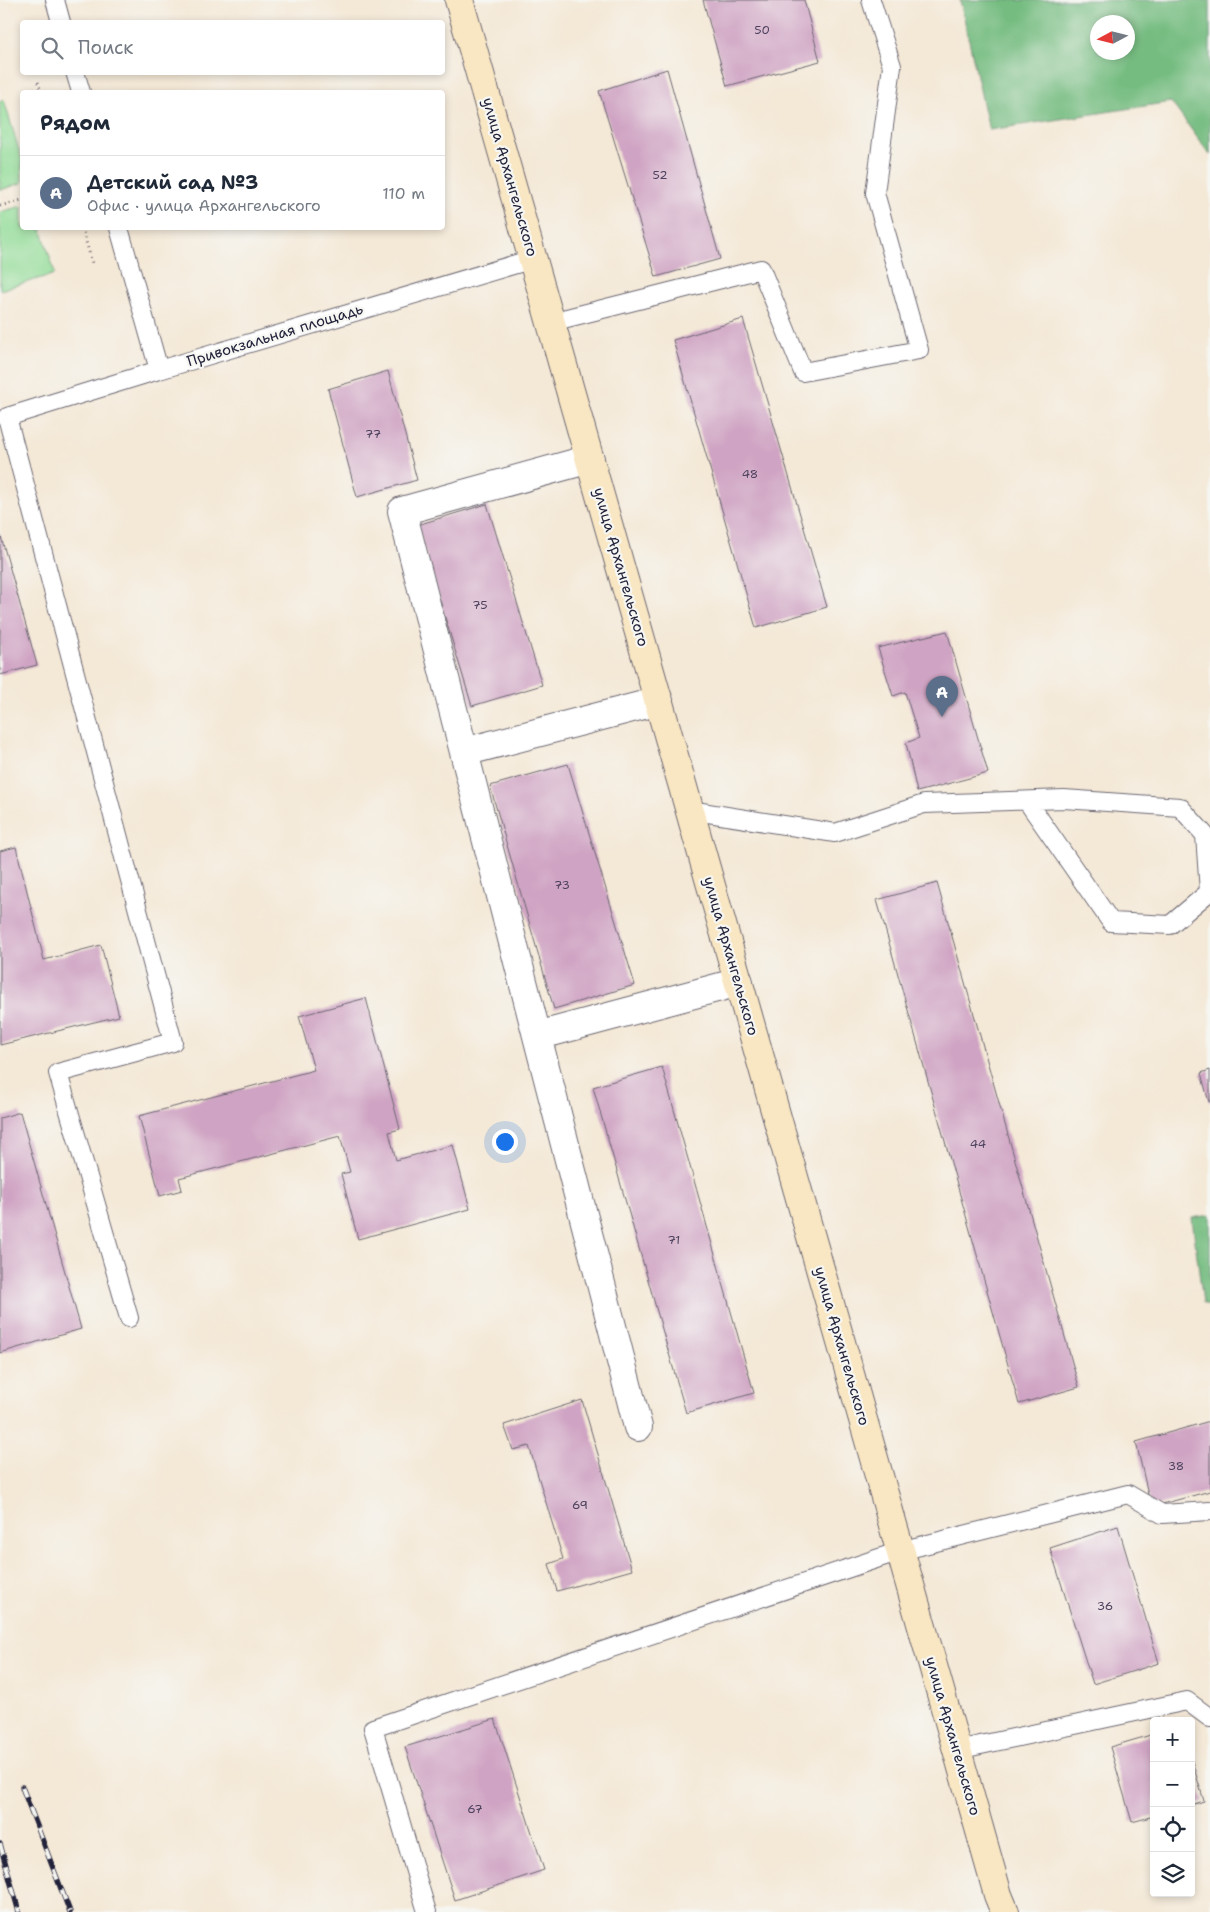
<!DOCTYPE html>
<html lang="ru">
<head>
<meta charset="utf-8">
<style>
  :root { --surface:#fff; --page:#f2f2f3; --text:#1f2937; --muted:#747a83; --line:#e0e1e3; --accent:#d93025 }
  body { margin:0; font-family:"Shantell Sans",sans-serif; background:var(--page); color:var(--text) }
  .controls { position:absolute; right:15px; bottom:15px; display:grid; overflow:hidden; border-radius:5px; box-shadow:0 2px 8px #0003 }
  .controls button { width:45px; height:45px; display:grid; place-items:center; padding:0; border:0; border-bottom:1px solid var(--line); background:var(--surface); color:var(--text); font:25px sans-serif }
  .compass { position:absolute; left:1090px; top:15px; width:45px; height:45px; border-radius:50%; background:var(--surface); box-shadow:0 2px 8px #0003; rotate:263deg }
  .you { position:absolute; left:504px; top:1141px; width:18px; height:18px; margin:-12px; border:4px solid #fff; border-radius:50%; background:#1a73e8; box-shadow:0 0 0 8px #1a73e833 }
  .badge { display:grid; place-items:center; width:32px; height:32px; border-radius:50%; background:var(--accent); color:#fff; font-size:16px; font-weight:700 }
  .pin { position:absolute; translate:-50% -41px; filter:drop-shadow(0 1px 2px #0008) }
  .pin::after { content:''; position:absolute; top:26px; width:18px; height:15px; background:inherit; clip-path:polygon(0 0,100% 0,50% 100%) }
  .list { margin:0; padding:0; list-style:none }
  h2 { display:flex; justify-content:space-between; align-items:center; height:65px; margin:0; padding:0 20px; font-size:21px }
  h2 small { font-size:16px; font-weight:400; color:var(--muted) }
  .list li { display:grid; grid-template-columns:32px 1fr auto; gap:15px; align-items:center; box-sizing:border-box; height:75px; padding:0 20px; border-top:1px solid var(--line) }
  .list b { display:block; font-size:19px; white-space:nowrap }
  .list p { margin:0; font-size:16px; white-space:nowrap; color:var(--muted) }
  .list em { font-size:16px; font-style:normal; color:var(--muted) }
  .icon { flex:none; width:28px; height:28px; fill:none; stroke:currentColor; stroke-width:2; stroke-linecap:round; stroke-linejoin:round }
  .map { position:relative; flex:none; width:1210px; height:1912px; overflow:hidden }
  .search { position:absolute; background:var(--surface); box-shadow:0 2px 8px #0003; left:20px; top:20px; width:425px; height:55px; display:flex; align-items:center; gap:12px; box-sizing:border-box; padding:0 18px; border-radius:5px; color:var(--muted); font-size:19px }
  .panel { position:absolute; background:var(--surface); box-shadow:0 2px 8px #0003; left:20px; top:90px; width:425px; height:140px; border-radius:5px }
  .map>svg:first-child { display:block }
  .green { fill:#92dc97; stroke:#5a7f69 }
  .forest { fill:#75bc80; stroke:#4c6f5e; fill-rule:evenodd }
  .building { fill:#cfa3c3 }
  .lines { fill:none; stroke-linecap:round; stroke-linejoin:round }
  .lane-casing { stroke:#6c6771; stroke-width:20 }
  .street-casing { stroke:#6c6771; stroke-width:30 }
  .secondary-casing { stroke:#6c6771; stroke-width:30 }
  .path { stroke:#6c6771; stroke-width:3; stroke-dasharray:1 4; stroke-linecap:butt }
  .lane { stroke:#fff; stroke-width:18 }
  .street { stroke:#fff; stroke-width:28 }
  .secondary { stroke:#f9e7c3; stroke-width:28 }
  .rail-casing { stroke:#22223b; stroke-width:5.5 }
  .rail { stroke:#f6f6f2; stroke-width:4; stroke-dasharray:11; stroke-linecap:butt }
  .labels { text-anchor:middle; stroke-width:4.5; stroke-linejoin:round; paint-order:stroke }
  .number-label { font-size:12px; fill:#4d425d }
  .street-label { font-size:15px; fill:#22223b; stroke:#f6f6f2 }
</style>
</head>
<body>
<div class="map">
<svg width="1210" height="1912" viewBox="0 0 1210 1912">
  <rect width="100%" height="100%" fill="#f6f6f2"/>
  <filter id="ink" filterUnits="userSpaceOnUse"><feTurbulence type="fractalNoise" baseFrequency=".02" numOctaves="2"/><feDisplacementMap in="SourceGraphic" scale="10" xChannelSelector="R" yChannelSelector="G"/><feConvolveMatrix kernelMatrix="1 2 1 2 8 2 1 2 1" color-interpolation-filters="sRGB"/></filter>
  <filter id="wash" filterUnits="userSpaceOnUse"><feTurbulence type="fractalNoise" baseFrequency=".0096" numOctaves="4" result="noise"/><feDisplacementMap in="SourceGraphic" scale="20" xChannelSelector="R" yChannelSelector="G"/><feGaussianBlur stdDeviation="1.12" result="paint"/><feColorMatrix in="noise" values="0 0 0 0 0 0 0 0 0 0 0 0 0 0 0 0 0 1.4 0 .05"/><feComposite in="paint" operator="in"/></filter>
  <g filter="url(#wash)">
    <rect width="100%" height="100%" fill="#f4e8d6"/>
    <path class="green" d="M4 100 22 160V183L0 190V101Z
      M22 206V228H41L55 274 0 290V212Z"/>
    <path class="forest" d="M960 0H1210V155L1171 102 989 130ZM1098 22H1128V52H1098Z
      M1210 1215V1306L1203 1303 1192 1218Z"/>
    <g id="blocks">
      <path class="building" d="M703 0H804L820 61 727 86Z
        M667 69 720 259 656 277 599 91Z
        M743 319 827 607 756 628 673 340Z
        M388 371 417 480 357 497 328 389Z
        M487 504 542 685 472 706 417 525Z
        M0 533 37 665 0 675Z
        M947 631 988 773 917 792 906 743 919 738 905 692 893 696 878 648Z
        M568 764 635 985 554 1009 490 786Z
        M16 847 44 960 101 945 119 1016 0 1045V851Z
        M937 883 1079 1387 1019 1404 877 900Z
        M366 998 400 1129 389 1132 396 1160 453 1145 470 1209 358 1239 341 1174 350 1172 340 1136 179 1178 182 1190 160 1196 139 1116 314 1070 299 1016Z
        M662 1067 754 1393 686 1413 593 1087Z
        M1210 1070V1102H1209L1201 1073Z
        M20 1112 81 1329 0 1353V1118Z
        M582 1400 632 1570 557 1591 549 1564 563 1559 529 1446 513 1450 504 1425Z
        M1210 1421V1491L1151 1507 1136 1442Z
        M1118 1526 1159 1663 1093 1684 1050 1548Z
        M495 1719 544 1870 455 1900 405 1747Z
        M1154 1734V1816L1132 1822 1110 1747Z
        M1191 1758 1204 1801 1191 1805Z"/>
    </g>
  </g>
  <g filter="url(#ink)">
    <use href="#blocks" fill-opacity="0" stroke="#6c6771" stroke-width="1"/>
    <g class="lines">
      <defs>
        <path id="lane" d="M55 0 61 22
          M75 72 81 92
          M119 228 159 370 533 259
          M551 322 761 269 803 372 919 350 875 193 892 66 871 0
          M689 810 835 833 924 804 1064 799 1180 807 1205 835 1209 892 1170 925 1111 922 1027 801
          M129 1318 58 1073 173 1042 7 417 159 370
          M957 1750 1187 1701 1210 1718
          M427 1912 373 1728 900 1551 1128 1494 1162 1514 1210 1511"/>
        <path id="street" d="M464 752 659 701
          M537 1036 402 511 590 459
          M638 1427 537 1036 739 982"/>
        <path id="secondary" d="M459 0 957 1750 998 1895 1005 1912"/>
      </defs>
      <use href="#lane" class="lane-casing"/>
      <use href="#street" class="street-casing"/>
      <use href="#secondary" class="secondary-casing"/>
      <path class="path" d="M38 82 41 92
        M0 206 22 200
        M82 228 93 266"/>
      <use href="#lane" class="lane"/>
      <use href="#street" class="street"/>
      <use href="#secondary" class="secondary"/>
      <defs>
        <path id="rail" d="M22 1787 70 1912
          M0 1844 19 1912"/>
      </defs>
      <use href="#rail" class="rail-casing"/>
      <use href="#rail" class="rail"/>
    </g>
  </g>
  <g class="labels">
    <g class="number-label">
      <text x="762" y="34">50</text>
      <text x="660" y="179">52</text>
      <text x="373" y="438">77</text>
      <text x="750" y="478">48</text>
      <text x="480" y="609">75</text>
      <text x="562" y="889">73</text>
      <text x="978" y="1148">44</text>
      <text x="674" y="1244">71</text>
      <text x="1176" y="1470">38</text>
      <text x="580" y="1509">69</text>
      <text x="1105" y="1610">36</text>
      <text x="475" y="1813">67</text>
    </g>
    <g class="street-label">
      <text transform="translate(510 177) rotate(74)" y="5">улица Архангельского</text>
      <text transform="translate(275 335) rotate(-17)" y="5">Привокзальная площадь</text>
      <text transform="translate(621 567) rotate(74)" y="5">улица Архангельского</text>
      <text transform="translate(731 956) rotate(74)" y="5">улица Архангельского</text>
      <text transform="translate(842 1346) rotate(74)" y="5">улица Архангельского</text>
      <text transform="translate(953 1736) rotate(74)" y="5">улица Архангельского</text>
    </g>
  </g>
</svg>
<div class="controls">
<button>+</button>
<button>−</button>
<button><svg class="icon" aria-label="locate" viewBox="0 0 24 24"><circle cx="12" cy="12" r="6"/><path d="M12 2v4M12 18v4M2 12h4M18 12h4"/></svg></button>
<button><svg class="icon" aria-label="layers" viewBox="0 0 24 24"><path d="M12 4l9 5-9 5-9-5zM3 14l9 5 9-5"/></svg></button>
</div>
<svg class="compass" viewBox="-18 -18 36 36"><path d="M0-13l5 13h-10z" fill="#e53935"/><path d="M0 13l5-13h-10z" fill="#747a83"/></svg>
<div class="you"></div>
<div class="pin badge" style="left:942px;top:717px;background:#5c6f8a">A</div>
<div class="search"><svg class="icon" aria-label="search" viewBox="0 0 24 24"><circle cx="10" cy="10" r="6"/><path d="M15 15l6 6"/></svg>Поиск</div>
<section class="panel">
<h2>Рядом<small></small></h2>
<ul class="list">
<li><span class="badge" style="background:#5c6f8a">A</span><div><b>Детский сад №3</b><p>Офис · улица Архангельского</p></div><em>110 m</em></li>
</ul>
</section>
</div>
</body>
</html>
